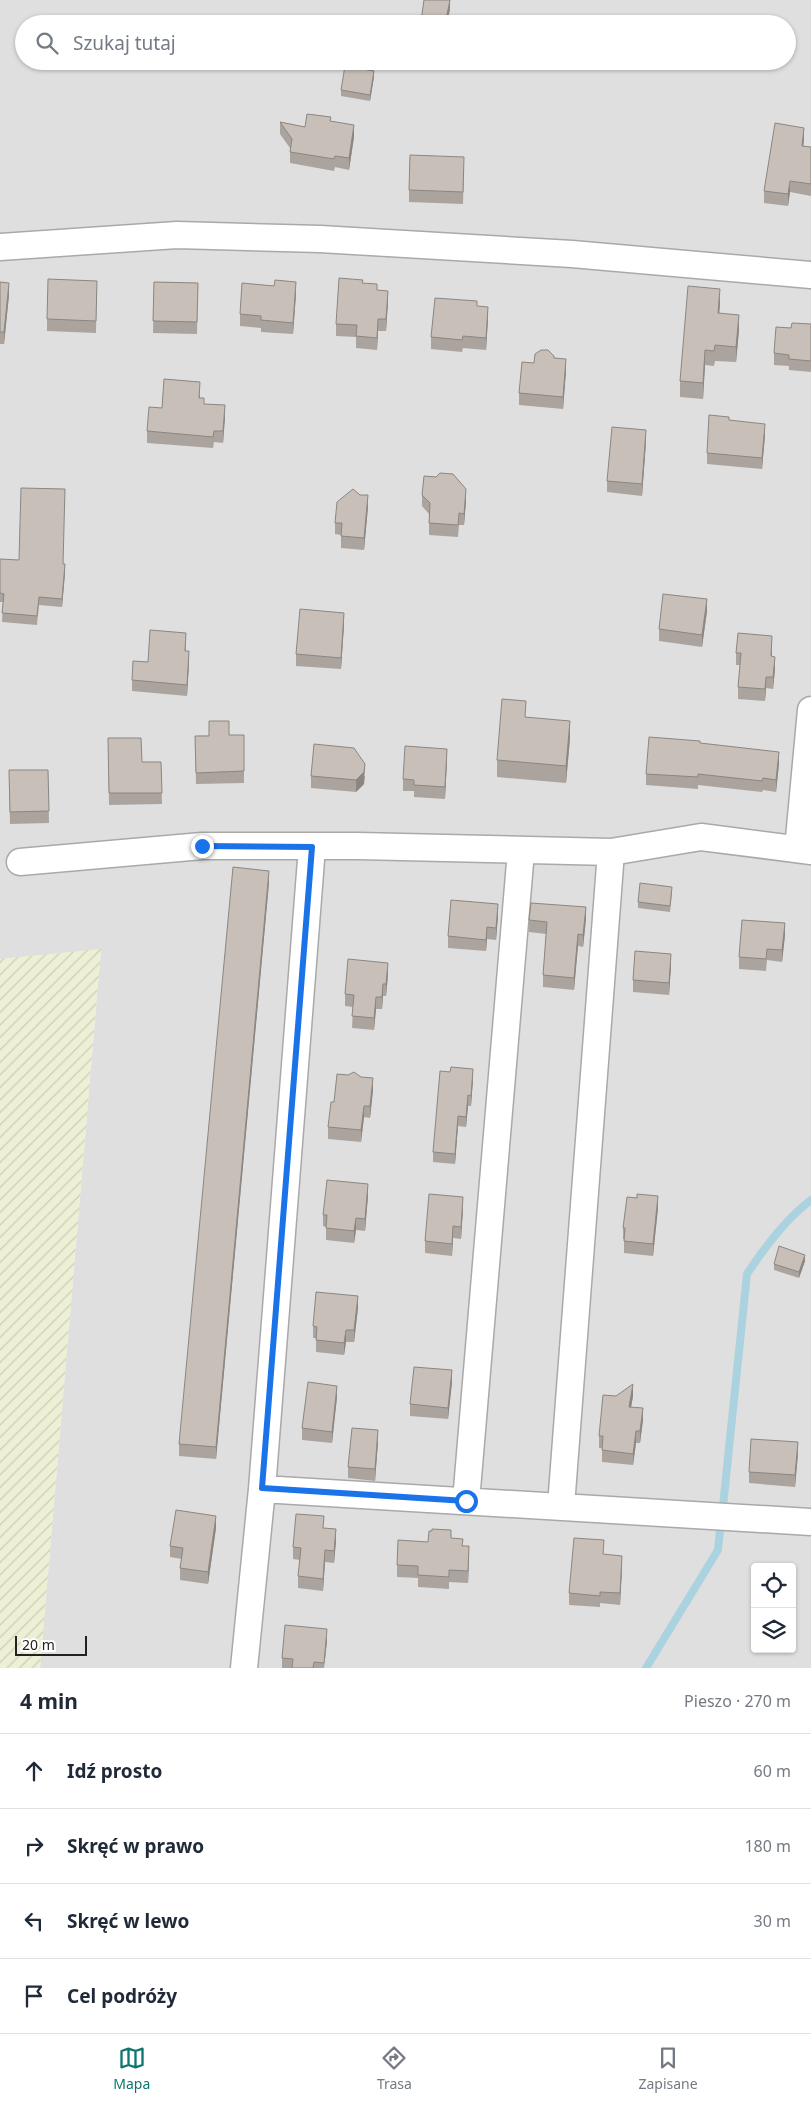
<!DOCTYPE html>
<html lang="pl">
<head>
<meta charset="utf-8">
<style>
  :root { --surface:#fff; --page:#f2f2f3; --text:#1f2937; --muted:#747a83; --line:#e0e1e3; --accent:#0f766e }
  body { margin:0; font-family:"Noto Sans",sans-serif; background:var(--page); color:var(--text) }
  .controls { position:absolute; right:15px; bottom:15px; display:grid; overflow:hidden; border-radius:5px; box-shadow:0 1px 4px #0004 }
  .controls button { width:45px; height:45px; display:grid; place-items:center; padding:0; border:0; border-bottom:1px solid var(--line); background:var(--surface); color:var(--text); font:25px sans-serif }
  .scale { position:absolute; left:15px; bottom:12px; width:72px; box-sizing:border-box; padding-left:5px; border:2px solid #222; border-top:0; font-size:14px; line-height:18px; white-space:nowrap; color:#222; -webkit-text-stroke:4px #fff; paint-order:stroke }
  .stop { position:absolute; width:15px; height:15px; margin:-11px; border:4px solid #1a73e8; border-radius:50%; background:#fff }
  .stop.end { background:#1a73e8; border-color:#fff; box-shadow:0 1px 5px #0008 }
  .list { margin:0; padding:0; list-style:none }
  h2 { display:flex; justify-content:space-between; align-items:center; height:65px; margin:0; padding:0 20px; font-size:21px }
  h2 small { font-size:16px; font-weight:400; color:var(--muted) }
  .list li { display:grid; grid-template-columns:32px 1fr auto; gap:15px; align-items:center; box-sizing:border-box; height:75px; padding:0 20px; border-top:1px solid var(--line) }
  .list b { display:block; font-size:19px; white-space:nowrap }
  .list em { font-size:16px; font-style:normal; color:var(--muted) }
  .icon { flex:none; width:28px; height:28px; fill:none; stroke:currentColor; stroke-width:2; stroke-linecap:round; stroke-linejoin:round }
  .map { position:relative; flex:none; width:811px; height:1668px; overflow:hidden }
  .search { position:absolute; background:var(--surface); box-shadow:0 1px 4px #0004; left:15px; right:15px; top:15px; height:55px; display:flex; align-items:center; gap:12px; box-sizing:border-box; padding:0 18px; border-radius:28px; color:var(--muted); font-size:19px }
  .sheet { height:365px; background:var(--surface) }
  nav { display:flex; justify-content:space-around; align-items:center; box-sizing:border-box; height:70px; border-top:1px solid var(--line); background:var(--surface); font-size:14px; color:var(--muted) }
  nav a { display:grid; justify-items:center; gap:2px }
  nav .on { color:var(--accent) }
  .map>svg:first-child { display:block }
  .residential { fill:#e0dfdf; fill-rule:evenodd }
  .farmland { fill:url(#farmland-furrows) }
  .lines { fill:none; stroke-linecap:round; stroke-linejoin:round }
  .stream { stroke:#aad3df; stroke-width:8 }
  .street-casing { stroke:#a9a9a9; stroke-width:29 }
  .street { stroke:#fff; stroke-width:26 }
  .wall { fill:#aba49e }
  .shaded-wall { fill:#8b8681 }
  .building { fill:#c7bfb8; stroke:#8b8681 }
  .route { stroke:#1a73e8; stroke-width:6 }
</style>
</head>
<body>
<div class="map">
<svg width="811" height="1668" viewBox="0 0 811 1668">
  <defs>
    <pattern id="farmland-furrows" width="10" height="10" patternUnits="userSpaceOnUse" patternTransform="scale(1.25)"><rect width="10" height="10" fill="#eef0d5"/><path d="M-1 1l2-2M0 10L10 0M9 11l2-2" fill="none" stroke="#ccceb7"/></pattern>
  </defs>
  <rect width="100%" height="100%" fill="#f2efe9"/>
  <path class="residential" d="M0 0H811V1668H40L101 950 0 959ZM24 24H787V61H24ZM755 1567H792V1649H755Z"/>
  <path class="farmland" d="M101 949 40 1668H0V959Z"/>
  <g class="lines">
    <path class="stream" d="M723 1506 747 1274C765 1247 785 1220 811 1200
      M646 1668 718 1550 720 1530"/>
    <defs>
      <path id="street" d="M0 247 177 235 320 239 572 254 811 275
        M798 849 811 710
        M20 862 202 846H358L611 852 701 837 811 851
        M262 1489 811 1522
        M466 1501 521 851
        M561 1506 611 852
        M244 1668 262 1489 312 847"/>
    </defs>
    <use href="#street" class="street-casing"/>
    <use href="#street" class="street"/>
  </g>
  <path class="wall" d="M450 0V9L447 24H421V21Z
    M374 77 370 101 341 96V90Z
    M331 121 354 137 349 170 335 167 334 171 290 163V148L280 134V122L305 127Z
    M804 140 803 146 811 147V196L790 192 788 206 764 203V191Z
    M464 169 463 204 409 202V190Z
    M97 281 96 333 47 331V319Z
    M0 282 9 295 4 344H0Z
    M154 282 198 283 197 334 153 333Z
    M363 283 377 290 388 302 386 331H378L377 350 356 348V337L336 336V324Z
    M296 294 293 334 261 332V328L240 326V314Z
    M720 304 719 313 739 330 736 362 715 361 714 366 705 365 703 399 680 397V381Z
    M477 306 488 319 486 350 463 348 462 352 431 349V337Z
    M811 324V372L789 370V366L774 365V353L791 328Z
    M554 358 566 371 563 409 519 405V393Z
    M200 394V398L204 404 225 417 223 443 214 442 213 448 147 443V431L162 408Z
    M729 420 765 435 762 469 707 464V453Z
    M646 442 642 496 607 492V481Z
    M422 495 466 501 464 525H459L458 537 429 535V514L422 506Z
    M368 507 364 550 341 548V535L335 534V523Z
    M0 559 63 564 65 573 62 607 39 605 37 625 2 622 3 602H0Z
    M707 611 702 647 659 641V629Z
    M344 625 341 669 296 666V654Z
    M186 645V651L189 663 187 696 132 691V680L148 662Z
    M772 648V657L775 669 773 689 766 688 765 701 738 699V687L740 665H736V653Z
    M526 717 570 738 566 783 497 777V760Z
    M229 735 244 771V783L196 784 195 736Z
    M108 738 142 762H161L162 804 109 805Z
    M700 743 779 764 776 792 763 790 762 792 698 785V789L646 785V774Z
    M447 760 445 799 414 797V791H403V779Z
    M9 770H48L49 823 10 824Z
    M311 776H365L364 784 356 792 311 788Z
    M269 883 216 1459 179 1456V1444Z
    M672 893 670 912 638 908V902Z
    M498 916 496 940 487 939 486 951 448 948V936Z
    M586 919 583 947 578 946 574 990 543 987V975L546 934 529 932V920Z
    M785 935 782 962 767 960 766 971 739 969V957Z
    M671 966 669 995 633 992V980Z
    M388 975 386 996H383L382 1009H376L374 1030 352 1028 353 1007 345 1006V994Z
    M473 1079 471 1106H468L466 1127 458 1126 455 1164 433 1162V1152Z
    M373 1090 370 1118 364 1117 361 1142 328 1139V1127L334 1102Z
    M368 1196 365 1231 356 1230 354 1243 326 1240V1227L323 1226V1215Z
    M658 1208 653 1256 624 1253V1239H623V1228Z
    M463 1209 461 1239 453 1238 452 1256 425 1253V1241Z
    M805 1261 799 1278 774 1270V1264Z
    M358 1308 354 1342H346L344 1355 316 1352V1338H313V1326Z
    M452 1382 448 1419 410 1416V1404Z
    M616 1396H633L631 1407 643 1420 640 1443H636L633 1465 602 1462V1448H599V1436Z
    M337 1397 332 1443 302 1440V1428Z
    M378 1442 375 1481 348 1478V1467Z
    M798 1454 795 1487 749 1483V1472Z
    M216 1528 208 1584 180 1580V1568L182 1559 170 1557V1546Z
    M324 1528 336 1541 334 1563 325 1562 323 1591 298 1588V1576L300 1560 293 1559V1547Z
    M451 1538 463 1546 469 1558 468 1583 449 1582V1589L418 1587V1578L397 1577V1565L428 1542Z
    M604 1554 622 1568 620 1605 600 1603V1607L569 1605V1593Z
    M327 1641 324 1668H282V1658Z"/>
  <path class="shaded-wall" d="M450 0V9L447 24H445Z
    M374 71V77L370 101V95Z
    M354 125V137L349 170V158Z
    M804 128V140L802 157V146Z
    M790 181V192L788 206V194Z
    M296 282V294L293 334V323Z
    M9 283V295L4 344V332Z
    M720 289V304L718 328V313Z
    M388 291V302L386 331V319Z
    M488 307V319L486 350V338Z
    M739 315V330L736 362V347Z
    M378 319V331L377 350V338Z
    M705 350V365L703 399V383Z
    M566 359V371L563 409V397Z
    M225 405V417L223 443V431Z
    M765 424V435L762 469V458Z
    M646 430V442L642 496V484Z
    M466 489V501L464 525V514Z
    M368 495V507L364 550V538Z
    M65 564V573L62 607V599Z
    M707 599V611L702 647V635Z
    M344 613V625L341 669V658Z
    M772 636V648L771 668V656Z
    M189 651V663L187 696V685Z
    M775 657V669L773 689V677Z
    M766 677V688L765 701V689Z
    M570 721V738L566 783V766Z
    M447 749V760L445 799V787Z
    M779 752V764L776 792V780Z
    M365 764 364 784 356 792V780Z
    M269 871V883L216 1459V1447Z
    M498 904V916L496 940V928Z
    M586 907V919L583 947V935Z
    M785 923V935L782 962V950Z
    M487 927V939L486 951V940Z
    M578 934V946L574 990V978Z
    M671 954V966L669 995V983Z
    M388 963V975L386 996V984Z
    M383 984V996L382 1009V997Z
    M376 997V1009L374 1030V1018Z
    M473 1069V1079L471 1106V1096Z
    M373 1078V1090L370 1118V1106Z
    M468 1095V1106L466 1127V1117Z
    M364 1106V1117L361 1142V1130Z
    M458 1116V1126L455 1164V1154Z
    M368 1184V1196L365 1231V1219Z
    M658 1196V1208L653 1256V1244Z
    M463 1197V1209L461 1239V1227Z
    M356 1218V1230L354 1243V1231Z
    M453 1226V1238L452 1256V1244Z
    M805 1255V1261L799 1278V1272Z
    M358 1296V1308L354 1342V1330Z
    M346 1330V1342L344 1355V1343Z
    M452 1370V1382L448 1419V1408Z
    M633 1384V1396L629 1419V1407Z
    M337 1386V1397L332 1443V1432Z
    M643 1408V1420L640 1443V1431Z
    M378 1430V1442L375 1481V1469Z
    M636 1431V1443L633 1465V1454Z
    M798 1442V1454L795 1487V1475Z
    M216 1516V1528L208 1584V1572Z
    M336 1529V1541L334 1563V1551Z
    M469 1546V1558L468 1583V1571Z
    M325 1550V1562L323 1591V1579Z
    M622 1556V1568L620 1605V1593Z
    M327 1629V1641L324 1668Z"/>
  <path class="building" d="M424 0H450L445 24H438L421 21Z
    M345 66 374 71 370 95 341 90Z
    M307 114 331 117 330 121 354 125 349 158 335 156 334 159 290 152 292 139 280 122 305 127Z
    M775 123 804 128 802 146 811 147V184L790 181 788 194 764 191Z
    M410 155 464 157 463 192 409 190Z
    M339 278 363 280 362 283 377 284V290L388 291 386 319H378L377 338 356 336 357 325 336 324Z
    M48 279 97 281 96 321 47 319Z
    M275 280 296 282 293 323 261 320V316L240 314 242 283 274 286Z
    M0 282 9 283 4 332H0Z
    M154 282 198 283 197 322 153 321Z
    M688 286 720 289 718 313 739 315 736 347 715 345 714 351 705 350 703 383 680 381Z
    M435 298 477 301V306L488 307 486 338 463 336 462 340 431 337Z
    M792 323 811 324V361L789 359V355L774 353 776 327 791 328Z
    M541 350H548L554 356V358L566 359 563 397 519 393 522 362 534 363 535 354Z
    M164 379 200 382 199 398H204V404L225 405 223 431H214L213 437 147 431 149 407 162 408Z
    M709 415 729 417V420L765 424 762 458 707 453Z
    M612 427 646 430 642 484 607 481Z
    M440 473 453 474 466 489 464 514 459 513 458 525 429 523 430 503 422 495 424 476 436 477Z
    M21 488 65 489 63 564H65L62 599 39 597 37 616 2 613 4 594 0 593V559L19 560Z
    M353 489 360 495H368L364 538 341 536 342 523H335L337 502Z
    M663 594 707 599 702 635 659 629Z
    M300 609 344 613 341 658 296 654Z
    M150 630 186 633 185 651H189L187 685 132 680 133 661 148 662Z
    M738 633 772 636 771 656 775 657 773 677H766L765 689 738 687 741 653H736Z
    M502 699 526 701 525 717 570 721 566 766 497 760Z
    M209 721H229V735H244V771L196 773 195 736H209Z
    M649 737 700 741V743L779 752 776 780 763 778 762 781 698 774V777L646 774Z
    M108 738H141L142 762H161L162 793H109Z
    M314 744 354 748 365 764 364 772 356 780 311 776Z
    M405 746 447 749 445 787 414 785V780L403 779Z
    M9 770H48L49 811 10 812Z
    M233 867 269 871 216 1447 179 1444Z
    M640 883 672 887 670 906 638 902Z
    M451 900 498 904 496 928 487 927 486 940 448 936Z
    M531 903 586 907 583 935 578 934 574 978 543 975 547 922 529 920Z
    M742 920 785 923 782 950 767 949 766 959 739 957Z
    M635 951 671 954 669 983 633 980Z
    M348 959 388 963 386 984H383L382 997H376L374 1018 352 1016 354 995 345 994Z
    M451 1067 473 1069 471 1096 468 1095 466 1117 458 1116 455 1154 433 1152 440 1071 450 1072Z
    M354 1072 361 1077 373 1078 370 1106H364L361 1130 328 1127 331 1102H334L337 1074 348 1075Z
    M327 1180 368 1184 365 1219 356 1218 354 1231 326 1228 327 1215H323Z
    M429 1194 463 1197 461 1227 453 1226 452 1244 425 1241Z
    M637 1194 658 1196 653 1244 624 1241 625 1228H623L627 1197 637 1198Z
    M779 1246 805 1255 799 1272 774 1264Z
    M316 1292 358 1296 354 1330H346L344 1343 316 1340 317 1327 313 1326Z
    M414 1367 452 1370 448 1408 410 1404Z
    M308 1382 337 1386 332 1432 302 1428Z
    M633 1384 629 1407 643 1408 640 1431H636L633 1454 602 1450 603 1436H599L603 1395 616 1396Z
    M352 1428 378 1430 375 1469 348 1467Z
    M751 1439 798 1442 795 1475 749 1472Z
    M176 1510 216 1516 208 1572 180 1568 183 1548 170 1546Z
    M296 1514 324 1516 323 1528 336 1529 334 1551 325 1550 323 1579 298 1576 301 1548 293 1547Z
    M432 1529 451 1530V1538L463 1539 462 1546H469L468 1571 449 1570V1577L418 1575V1566L397 1565 398 1540 428 1542 429 1531H432Z
    M574 1538 604 1540 603 1554 622 1556 620 1593 600 1592V1596L569 1593Z
    M285 1625 327 1629 324 1663 314 1662 313 1668H292L293 1659 282 1658Z"/>
  <g class="lines">
    <path class="route" d="M202 846 312 847 262 1488 466 1501"/>
  </g>
</svg>
<div class="controls">
<button><svg class="icon" aria-label="locate" viewBox="0 0 24 24"><circle cx="12" cy="12" r="6"/><path d="M12 2v4M12 18v4M2 12h4M18 12h4"/></svg></button>
<button><svg class="icon" aria-label="layers" viewBox="0 0 24 24"><path d="M12 4l9 5-9 5-9-5zM3 14l9 5 9-5"/></svg></button>
</div>
<div class="scale">20 m</div>
<div class="stop" style="left:466px;top:1501px"></div>
<div class="stop end" style="left:202px;top:846px"></div>
<div class="search"><svg class="icon" aria-label="search" viewBox="0 0 24 24"><circle cx="10" cy="10" r="6"/><path d="M15 15l6 6"/></svg>Szukaj tutaj</div>
</div>
<section class="sheet">
<h2>4 min<small>Pieszo · 270 m</small></h2>
<ul class="list">
<li><svg class="icon" aria-label="ahead" viewBox="0 0 24 24"><path d="M12 20V5M6 11l6-6 6 6"/></svg><div><b>Idź prosto</b></div><em>60 m</em></li>
<li><svg class="icon" aria-label="right" viewBox="0 0 24 24"><path d="M7 20v-9h11M14 6l5 5-5 5"/></svg><div><b>Skręć w prawo</b></div><em>180 m</em></li>
<li><svg class="icon" aria-label="left" viewBox="0 0 24 24"><path d="M17 20v-9H6M10 6l-5 5 5 5"/></svg><div><b>Skręć w lewo</b></div><em>30 m</em></li>
<li><svg class="icon" aria-label="arrive" viewBox="0 0 24 24"><path d="M6 21V4h12l-3 4 3 4H6"/></svg><div><b>Cel podróży</b></div></li>
</ul>
</section>
<nav>
<a class="on"><svg class="icon" aria-label="map" viewBox="0 0 24 24"><path d="M3 6l6-2 6 2 6-2v14l-6 2-6-2-6 2zM9 4v14M15 6v14"/></svg>Mapa</a>
<a><svg class="icon" aria-label="directions" viewBox="0 0 24 24"><path d="M12 3l9 9-9 9-9-9zM9 14v-3h6M13 9l2 2-2 2"/></svg>Trasa</a>
<a><svg class="icon" aria-label="saved" viewBox="0 0 24 24"><path d="M7 4h10v16l-5-4-5 4z"/></svg>Zapisane</a>
</nav>
</body>
</html>
